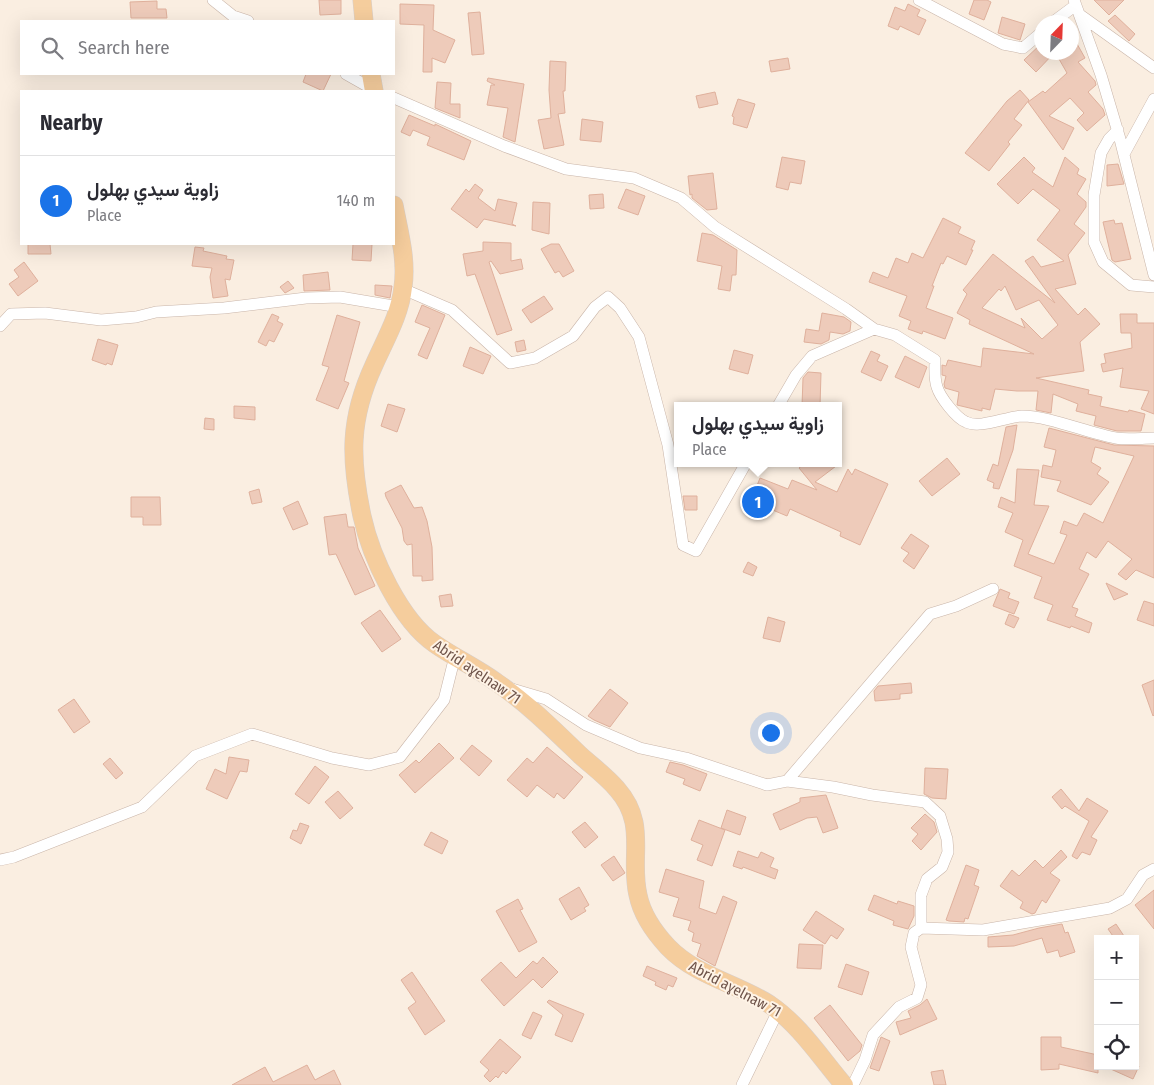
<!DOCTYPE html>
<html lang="en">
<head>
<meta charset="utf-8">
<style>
  :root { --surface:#fff; --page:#f7f7f7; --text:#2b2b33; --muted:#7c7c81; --line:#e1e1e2; --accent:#1a73e8 }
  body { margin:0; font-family:"Fira Sans Condensed",Vazirmatn,sans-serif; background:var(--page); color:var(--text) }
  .controls { position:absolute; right:15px; bottom:15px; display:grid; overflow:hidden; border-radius:0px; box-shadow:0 5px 20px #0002 }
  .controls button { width:45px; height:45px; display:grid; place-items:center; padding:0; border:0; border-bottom:1px solid var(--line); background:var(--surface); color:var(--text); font:25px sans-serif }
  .compass { position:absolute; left:1034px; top:15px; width:45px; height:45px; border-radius:50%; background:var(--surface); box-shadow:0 5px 20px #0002; rotate:23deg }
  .you { position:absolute; left:770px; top:732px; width:18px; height:18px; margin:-12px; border:4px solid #fff; border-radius:50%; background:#1a73e8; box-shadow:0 0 0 8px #1a73e833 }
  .badge { display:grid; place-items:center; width:32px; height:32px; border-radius:50%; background:var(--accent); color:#fff; font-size:16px; font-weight:700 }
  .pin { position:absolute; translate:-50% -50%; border:2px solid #fff; box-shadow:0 1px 5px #0006 }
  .popup { position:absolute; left:674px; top:402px; width:168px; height:65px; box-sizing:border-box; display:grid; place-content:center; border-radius:0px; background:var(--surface); filter:drop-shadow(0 1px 4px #0005); font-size:16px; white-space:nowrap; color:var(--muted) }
  .popup b { font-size:19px; color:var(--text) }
  .popup::after { content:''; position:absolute; left:50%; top:100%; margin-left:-10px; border:10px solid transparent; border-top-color:var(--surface) }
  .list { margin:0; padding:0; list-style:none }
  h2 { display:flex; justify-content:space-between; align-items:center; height:65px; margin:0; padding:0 20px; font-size:21px }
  h2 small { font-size:16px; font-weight:400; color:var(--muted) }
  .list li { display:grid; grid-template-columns:32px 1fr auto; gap:15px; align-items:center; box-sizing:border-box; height:90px; padding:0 20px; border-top:1px solid var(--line) }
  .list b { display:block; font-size:19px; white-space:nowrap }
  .list p { margin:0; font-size:16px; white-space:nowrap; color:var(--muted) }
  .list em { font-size:16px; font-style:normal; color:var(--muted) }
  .icon { flex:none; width:28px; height:28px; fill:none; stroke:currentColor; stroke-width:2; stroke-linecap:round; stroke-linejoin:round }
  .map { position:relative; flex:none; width:1154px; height:1085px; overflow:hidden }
  .search { position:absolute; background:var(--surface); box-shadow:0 5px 20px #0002; left:20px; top:20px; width:375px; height:55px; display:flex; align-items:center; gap:12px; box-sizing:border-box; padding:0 18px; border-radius:0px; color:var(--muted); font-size:19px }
  .panel { position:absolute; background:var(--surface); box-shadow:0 5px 20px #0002; left:20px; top:90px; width:375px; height:155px; border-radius:0px }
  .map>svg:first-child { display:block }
  .building { fill:#eecbba; stroke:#dfb09c; fill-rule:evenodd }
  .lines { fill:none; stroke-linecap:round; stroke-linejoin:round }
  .minor-casing { stroke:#c9b5a9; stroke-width:12 }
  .primary-casing { stroke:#d7cfcc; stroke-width:19 }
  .minor { stroke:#fff; stroke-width:11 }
  .primary { stroke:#f5cd9d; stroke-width:18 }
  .labels { text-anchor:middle; stroke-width:4; stroke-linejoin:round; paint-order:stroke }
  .street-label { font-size:15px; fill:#6f544a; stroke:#fef3e6 }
</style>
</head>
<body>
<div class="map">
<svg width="1154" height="1085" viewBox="0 0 1154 1085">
  <rect width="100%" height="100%" fill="#faeee1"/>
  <path class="building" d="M319 0H341V14L320 15Z
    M974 0H987L991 2 984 20 969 14Z
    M1094 0H1124L1109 15Z
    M157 1V9H166L167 18H131L130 2Z
    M400 4 434 5 433 30 455 40 445 63 432 58V72H423L424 25 400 24Z
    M908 4 920 10 917 16 926 20 919 35 900 26 898 30 888 26 895 7 905 11Z
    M480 12 484 54 472 55 468 13Z
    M1115 15 1135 34 1129 41 1108 21Z
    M1002 17 1025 24 1020 40 998 33Z
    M1072 35 1085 58 1078 62 1095 81 1096 85 1088 92 1103 109 1105 115 1087 131 1077 120 1084 113 1070 98 1049 116 1074 128 1063 150 1028 102 1043 91 1045 93 1067 73 1055 52H1072Z
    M1042 43V52H1055L1036 72 1024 60Z
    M788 58 790 69 771 72 769 61Z
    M550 61 566 62 565 91H563L565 113 558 114 564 145 544 149 538 120 551 118 549 90Z
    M306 74H331L323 91 303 82Z
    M488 78 524 84 515 142 503 137 508 108 487 105 491 85H495L487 81Z
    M437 82 451 83 450 104H460V118L435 108Z
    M1020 90 1029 100 1014 119 1022 125 1008 142 1010 144 989 171 965 153 1007 101Z
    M715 92 718 104 699 108 696 96Z
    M738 99 755 104 747 128 733 124 734 117 732 116Z
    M409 115 435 126V124L471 141 464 160 427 145 430 137 413 130 410 136 401 132Z
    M582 119 603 122 601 142 580 140Z
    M782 157 805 161 801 184 790 182 788 190 776 187Z
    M1024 157 1035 168 1032 172 1053 187 1065 157 1079 169 1077 174 1086 179 1077 194 1086 202V207L1074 224 1085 233 1068 255 1076 284 1055 289 1078 315 1085 308 1100 324 1080 342 1084 371 1036 378 1089 390 1088 394 1102 397 1100 406 1128 412 1129 410 1145 414 1141 431H1117L1094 425 1096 416 1076 411 1078 404 1053 394 1051 413 1036 410 1038 391H1017L995 389 990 410 982 408V411L957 405 959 392 945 388 944 384 946 376 942 375V365L946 366 948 360 981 367 983 348 1034 354 969 324 970 320 957 313 967 294 963 290 993 254 1055 303 1025 261 1033 256 1041 267 1064 261 1037 240 1060 210 1033 189 1018 204 997 184ZM1005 286 1016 310 1039 300 1058 325 1042 339 1021 318 1025 328 982 308 999 289 1001 291Z
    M1118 164 1124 184 1107 186V165Z
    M713 173 717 209 707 210 692 198V194L690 195 688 176Z
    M475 184 483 190 478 198 495 211 498 199 517 203 512 224 516 226 484 219 477 228 451 209 466 189 469 192Z
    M626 189 645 196 638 215 618 208Z
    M603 194 604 208 590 209 589 195Z
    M533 202 550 203 549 234 532 230Z
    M943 218 961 227 958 233 975 241 971 250H973L966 265 947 256 943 264 941 263 932 286H934L926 308 953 318 945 339 923 331 922 334 908 329 911 321 899 316 907 296 869 282 873 272 888 278 896 258 908 263 912 253 923 258Z
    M1114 220 1115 224 1122 223 1131 259 1115 262 1112 260 1103 222Z
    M702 233 713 235 737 250 736 275H732L730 291 718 289 722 266 697 261Z
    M483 242 511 243V261L521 259 523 269 500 274 491 261 489 262 512 330 497 335 475 274 467 276 463 254 483 251Z
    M28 244H50L51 254H28Z
    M353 244H372L371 261 352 260Z
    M551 244H559L574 271 563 277 559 271 555 273 541 249Z
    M195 247 204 248 203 251 227 256 226 259 234 260 230 280 225 279 228 296 213 298 210 277 212 268 192 266Z
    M24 262 38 281 18 296 9 284 19 277 14 270Z
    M328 272 330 290 304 291 303 275Z
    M288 281 294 288 285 293 280 287Z
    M375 285 392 286 390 298 375 295Z
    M544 296 553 309 531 323 522 310Z
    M422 305 445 315 427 359 418 355 430 328 415 322Z
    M822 313 844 317 851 322 850 331 843 334 830 332 829 340 821 344 804 342 806 329 819 331Z
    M272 314 279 317 277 321 283 324 274 342 269 340 266 346 258 342Z
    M1120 314H1137V323H1154V414L1141 409 1149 391 1120 387 1123 368 1103 372 1101 364 1106 363 1104 354 1132 348 1131 333H1121Z
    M337 315 360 322 344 381 349 383 338 409 316 400 329 367 322 365Z
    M98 339 118 345 112 365 107 363 106 365 92 360Z
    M524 340 526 350 517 352 515 342Z
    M470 347 491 356 483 374 463 366Z
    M734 350 753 355 748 374 729 369Z
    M871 351 880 355 877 361 888 366 881 381 861 372Z
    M905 356 927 367 919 388 895 377Z
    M808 372 821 373 820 406H802L803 378Z
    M388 404 405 409 397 432 381 426Z
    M234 406 255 407V420L234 418Z
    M205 418 214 419V430L204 429Z
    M1017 425 1013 450 999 489 993 488 994 483 987 480 993 464 998 466 1006 427Z
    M1049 428 1114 445 1154 446V578L1136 570 1126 580 1118 574 1132 559 1108 541 1096 558 1087 552 1079 569 1089 574 1072 607 1078 609 1075 616 1092 623 1089 633 1071 626 1070 628 1047 620 1053 605 1034 598 1042 577 1014 566 1023 540 1005 532 1013 513 998 507 1001 497 1015 503 1017 469 1039 470 1034 505 1049 506 1028 554 1054 564 1067 535 1060 533 1064 521 1077 526 1084 513 1103 523 1134 456 1095 447 1091 462 1101 468 1097 474 1109 482 1091 505 1057 491 1061 481 1041 477 1043 465 1052 467 1056 450 1044 447Z
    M947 458 960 474 932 496 919 481Z
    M805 463H840L815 482 837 492 848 469 852 475 855 469 888 484 860 545 840 536 841 532 790 509 787 516 751 501 760 478 788 489 792 480 817 490 799 468Z
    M401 485 414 508 422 507 427 521 432 547 433 580 422 581V576H413L412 544 407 545 404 541 402 528 386 497 385 493Z
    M259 489 262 502 252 504 249 492Z
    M683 496H697V510H685Z
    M131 497H160L161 525H143V517H131Z
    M298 501 308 524 293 530 283 508Z
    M346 514 348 527H354L358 548 375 586 355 595 336 554 329 555 324 517Z
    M911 534 929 546 914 569 903 561 909 553 901 548Z
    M748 562 757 567 753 576 743 572Z
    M1106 583 1128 594 1114 600Z
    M1000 589 1010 593 1008 598 1019 602 1014 614 993 606Z
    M451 594 453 606 441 607 439 596Z
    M1144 601 1154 604V626L1137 620Z
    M380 610 401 639 382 652 361 623Z
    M1009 614 1019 618 1014 628 1005 624Z
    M768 617 785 622 780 642 763 638Z
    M1154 680V715L1153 716 1142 685Z
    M911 683 912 693 900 694V699L875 701 874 691 878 686Z
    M610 689 628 703 610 727 594 720 588 716Z
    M74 699 90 722 74 733 58 710Z
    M439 743 454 758 415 793 399 775 416 760 419 763Z
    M472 745 492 761 479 776 460 759Z
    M547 747 583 777 564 799 557 793 554 798 537 785 527 797 507 780 527 758 533 763Z
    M229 757 249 760 247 772 240 771 227 799 206 789 215 769 226 774Z
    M110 758 123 773 116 779 103 764Z
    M670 762 683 765 707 774 700 791 683 784 685 779 666 772Z
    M315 766 329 777 309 804 295 794Z
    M925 768 948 769 946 799 932 798 924 794Z
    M1061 789 1079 811 1087 798 1108 811 1091 837 1097 840 1090 855 1082 852 1077 859 1072 856 1089 821 1065 806 1062 809 1052 797Z
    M338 791 353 808 340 819 325 802Z
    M826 795 838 828 823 833 817 817 807 818 780 830 773 814 800 802V798Z
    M727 810 746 817 740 835 721 828Z
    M925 814 934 822 937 832 921 850 912 841 918 834 911 828Z
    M699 820 725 830 712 866 697 860 703 845 691 840Z
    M585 822 598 837 585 848 572 832Z
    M300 823 309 826 301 844 290 838 293 830 297 831Z
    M431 832 448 841 442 854 424 845Z
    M1061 850 1067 857 1050 873 1060 880 1046 903 1042 900 1035 913 1032 914 1020 908 1023 902 1000 886 1012 870 1019 876 1035 860 1043 868Z
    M738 851 758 858 761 852 774 858 770 867 778 870 775 879 743 867 742 869 733 866Z
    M614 856 625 873 613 881 601 865Z
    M966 865 979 870 974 885 979 887 968 919 965 918 964 922 949 921 946 920Z
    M666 869 704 881 699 908 716 914 723 896 737 902 715 966 697 956 701 944 692 941 694 933 688 930 691 921 673 916 679 898 659 892Z
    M579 887 589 905 584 908 586 911 571 920 559 899Z
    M1154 890V929L1135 905Z
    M874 895 897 904 898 901 914 906V916L908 929 893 925 894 921 868 910Z
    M518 899 523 909 520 910 537 942 519 952 496 911Z
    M816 911 844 929 837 939 831 935 825 944 803 930Z
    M1062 924 1065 933 1068 932 1075 952 1060 957 1058 950 1047 953 1042 938 1014 946 988 947V937L1013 935 1039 928Z
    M1116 924 1126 939H1115L1108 929Z
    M799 944 823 945 821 969 797 968Z
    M543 957 558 972 542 988 533 979 504 1006 481 980 501 962 516 978 533 961 537 964Z
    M846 964 869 972 862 995 838 987Z
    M647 966 677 978 673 987 668 985 666 990 655 985 656 982 643 976Z
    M412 972 445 1021 425 1035 408 1008 416 1002 401 980Z
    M927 999 937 1019 900 1035 896 1022 911 1018 908 1011 920 1005Z
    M549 1000 584 1014 572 1042 555 1035 563 1015 547 1002Z
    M830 1005 862 1045 860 1051 848 1061 814 1018Z
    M533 1012 542 1016 531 1039 522 1035Z
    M881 1037 890 1041 879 1071 870 1068Z
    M1041 1037H1061V1047L1098 1055V1073L1059 1064V1069L1041 1070Z
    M500 1039 521 1057 506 1074 503 1071 498 1078 496 1076 490 1082 484 1076 489 1070 480 1062Z
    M307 1065 315 1080 334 1070 341 1085H232L265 1067 273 1082Z
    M1104 1066H1139L1133 1079Z
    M943 1070 946 1085H934L931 1072Z"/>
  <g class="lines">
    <defs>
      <path id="minor" d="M213 0 233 16 248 21
        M919 0 1003 44 1023 48 1042 32
        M1074 0 1101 75 1120 139 1154 275
        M1080 15 1154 68
        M1053 22 1076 5
        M346 74 376 91
        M394 98 504 146 566 169 634 178 681 198 715 227 846 309 874 329
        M1118 130 1109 139 1101 153 1094 195V242L1103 262 1131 285 1154 287
        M1124 154 1154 99
        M403 289 452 310 510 363 535 358 573 336 595 307 608 297 620 308 639 337 668 445 683 545 696 551 746 463
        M0 326 11 314 45 313 101 320 136 317 156 312 224 308 306 298 340 297 399 307
        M778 406 796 375 812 356 874 329 895 335 935 360C935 369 934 378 937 387 940 397 956 418 966 422 980 429 1005 417 1022 416 1050 416 1087 433 1116 438 1128 440 1142 438 1154 438
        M512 689 546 699 586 725 640 748 686 758 767 785 787 781 930 614 956 606 993 589
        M787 781 833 787 872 795 925 802 940 816 947 839 948 852 942 867 927 879 921 895V928L914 933 911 947 921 985 917 998 899 1007 873 1035 865 1060 853 1085
        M0 860 14 857 142 807 195 756 252 734 332 758 369 765 400 757 444 700 455 656
        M921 928 983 930 1110 908 1127 899 1143 875 1154 869
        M742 1085 778 1011"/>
      <path id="primary" d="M362 0 364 21
        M371 74 374 91
        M394 205C399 232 407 259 403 287 400 315 385 340 374 365 349 419 350 459 362 516 371 557 400 620 435 644 455 658 477 668 496 682 527 703 553 729 580 755 592 766 606 776 617 789 648 824 629 857 638 895 642 915 654 932 668 947 696 976 736 983 769 1004 800 1025 820 1057 844 1085"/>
    </defs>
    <use href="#minor" class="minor-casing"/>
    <use href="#primary" class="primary-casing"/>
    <use href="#minor" class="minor"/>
    <use href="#primary" class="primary"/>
  </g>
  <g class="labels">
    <g class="street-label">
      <text transform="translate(477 672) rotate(34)" y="5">Abrid aɣelnaw 71</text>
      <text transform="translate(735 989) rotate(28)" y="5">Abrid aɣelnaw 71</text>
    </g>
  </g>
</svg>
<div class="controls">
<button>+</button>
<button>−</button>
<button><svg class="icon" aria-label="locate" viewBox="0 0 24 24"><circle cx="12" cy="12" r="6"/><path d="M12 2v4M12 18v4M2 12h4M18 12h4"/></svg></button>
</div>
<svg class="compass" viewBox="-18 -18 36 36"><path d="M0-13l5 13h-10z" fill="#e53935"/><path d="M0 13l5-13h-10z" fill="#7c7c81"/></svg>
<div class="you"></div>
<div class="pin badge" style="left:758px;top:502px">1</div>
<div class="popup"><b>زاوية سيدي بهلول</b>Place</div>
<div class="search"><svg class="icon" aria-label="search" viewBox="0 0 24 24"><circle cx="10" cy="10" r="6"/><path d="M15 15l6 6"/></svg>Search here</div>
<section class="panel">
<h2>Nearby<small></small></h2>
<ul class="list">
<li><span class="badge">1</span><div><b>زاوية سيدي بهلول</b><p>Place</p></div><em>140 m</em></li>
</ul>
</section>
</div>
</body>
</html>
